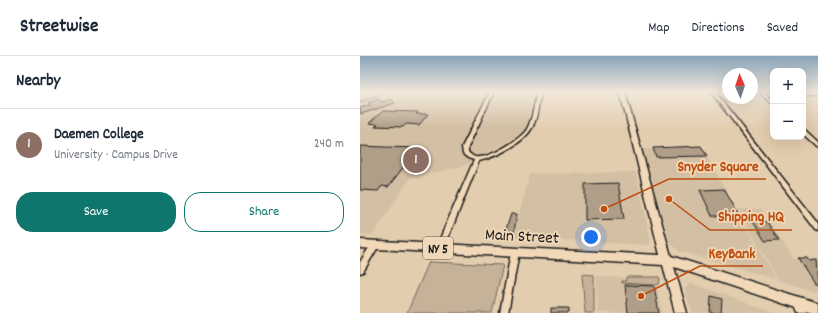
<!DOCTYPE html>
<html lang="en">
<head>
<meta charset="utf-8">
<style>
  :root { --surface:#fff; --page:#f6f6f7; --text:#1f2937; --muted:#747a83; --line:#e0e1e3; --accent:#0f766e }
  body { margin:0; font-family:Dekko,sans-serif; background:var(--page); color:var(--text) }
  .controls { position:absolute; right:12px; top:12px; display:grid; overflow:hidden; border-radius:8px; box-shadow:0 4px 16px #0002 }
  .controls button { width:36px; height:36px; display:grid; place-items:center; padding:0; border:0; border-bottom:1px solid var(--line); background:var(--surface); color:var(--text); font:20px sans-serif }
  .compass { position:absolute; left:362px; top:12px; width:36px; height:36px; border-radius:50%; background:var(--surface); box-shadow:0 4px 16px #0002; rotate:358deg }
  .you { position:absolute; left:231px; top:181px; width:14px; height:14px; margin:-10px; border:3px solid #fff; border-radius:50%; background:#1a73e8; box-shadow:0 0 0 6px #1a73e833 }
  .badge { display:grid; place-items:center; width:26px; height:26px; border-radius:50%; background:var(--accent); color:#fff; font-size:13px; font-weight:700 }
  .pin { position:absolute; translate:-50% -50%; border:2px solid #fff; box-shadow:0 1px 4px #0006 }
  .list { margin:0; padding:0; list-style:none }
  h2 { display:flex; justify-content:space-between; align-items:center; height:52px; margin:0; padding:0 16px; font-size:17px }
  h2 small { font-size:13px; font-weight:400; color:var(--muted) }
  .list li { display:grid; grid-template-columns:26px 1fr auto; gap:12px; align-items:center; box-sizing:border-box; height:72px; padding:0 16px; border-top:1px solid var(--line) }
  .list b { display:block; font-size:15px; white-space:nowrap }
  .list p { margin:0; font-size:13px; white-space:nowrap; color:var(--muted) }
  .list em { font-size:13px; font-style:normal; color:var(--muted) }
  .actions { display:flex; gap:8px; padding:12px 16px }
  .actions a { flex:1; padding:9px 0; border:1px solid var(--accent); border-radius:16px; text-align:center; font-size:14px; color:var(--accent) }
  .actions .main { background:var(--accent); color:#fff }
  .map { position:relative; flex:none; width:458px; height:257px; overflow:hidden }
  header { display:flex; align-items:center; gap:24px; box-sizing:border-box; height:56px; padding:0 20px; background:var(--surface); border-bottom:1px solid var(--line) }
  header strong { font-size:19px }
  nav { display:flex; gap:22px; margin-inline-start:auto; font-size:14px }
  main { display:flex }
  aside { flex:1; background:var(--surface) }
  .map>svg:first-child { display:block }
  .built { fill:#d3bfa3 }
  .green { fill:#c6b299; stroke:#71675a }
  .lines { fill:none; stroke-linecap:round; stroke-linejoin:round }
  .stream { stroke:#675f53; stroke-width:1.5 }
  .building { fill:#af9e88; stroke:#1c1c1c }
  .minor-casing { stroke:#1c1c1c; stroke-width:3 }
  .major-casing { stroke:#1c1c1c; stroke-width:3 }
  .minor { fill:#f0d8b8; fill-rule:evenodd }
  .major { fill:#f0d8b8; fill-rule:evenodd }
  .labels { text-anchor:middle; stroke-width:3.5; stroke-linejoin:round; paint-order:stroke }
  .shield { fill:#f0d8b8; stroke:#5c544b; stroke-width:1 }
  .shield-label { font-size:13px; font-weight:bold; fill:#1c1c1c }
  .near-street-label { font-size:17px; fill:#1c1c1c; stroke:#f0d8b8 }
  .leader { fill:none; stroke:#bf4d0f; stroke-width:1.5 }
  .callout-dot { fill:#bf4d0f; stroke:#f0d8b8; stroke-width:1.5 }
  .callout-label { font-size:15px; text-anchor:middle; font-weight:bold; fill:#bf4d0f; stroke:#f0d8b8; stroke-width:3.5; stroke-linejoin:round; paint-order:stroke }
</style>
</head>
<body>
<header>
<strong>Streetwise</strong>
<nav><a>Map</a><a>Directions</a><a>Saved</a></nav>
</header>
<main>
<aside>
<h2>Nearby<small></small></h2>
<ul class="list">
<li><span class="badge" style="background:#8d6e63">1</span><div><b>Daemen College</b><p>University · Campus Drive</p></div><em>240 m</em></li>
</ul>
<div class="actions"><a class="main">Save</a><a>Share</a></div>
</aside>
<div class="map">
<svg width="458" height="257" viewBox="0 0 458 257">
  <rect width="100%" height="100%" fill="#e3cdaf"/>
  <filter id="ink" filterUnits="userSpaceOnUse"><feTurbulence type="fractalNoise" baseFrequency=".025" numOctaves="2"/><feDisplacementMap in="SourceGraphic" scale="8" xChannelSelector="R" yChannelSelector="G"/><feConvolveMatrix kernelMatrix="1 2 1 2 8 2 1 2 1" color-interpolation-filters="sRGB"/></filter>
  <g filter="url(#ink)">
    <path class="built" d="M175 36 166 72 163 77 104 110 50 122 13 179 0 178V37Z
      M341 91 416 223 319 195 310 187 283 93Z
      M276 116 291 186 288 189 153 181 170 118Z
      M378 153H400L434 203 458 202V236L418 224Z
      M236 220 295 224 302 257H238Z
      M331 227 414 257H332L325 233Z"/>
    <path class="green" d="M69 206 143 209 132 257H47Z
      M222 218 234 219V257H225Z
      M266 221H299L300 223 299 228 297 229 262 227V225H266Z"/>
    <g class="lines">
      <path class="stream" d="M0 46 26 36"/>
    </g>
    <path class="building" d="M19 43 22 46 31 43 35 47 1 58 0 52 10 49 8 47Z
      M23 55 58 56 56 58H68L59 69 46 68 43 71 15 70 18 68 9 67Z
      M0 90 24 91 62 92 56 100H52L28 131 22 130 18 135 0 134Z
      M341 90 347 100 296 101 293 92Z
      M258 127 264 163 225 164V128Z
      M364 133 375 152 379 160H352L340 134Z
      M151 158H157L154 176H145Z
      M392 164 407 166 419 184 405 185Z
      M438 202H447L449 205 456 204 458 228 454 227Z
      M265 229 294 230 299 257H268Z
      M351 240 362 243 361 257H350Z
      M191 252H209V257H191Z"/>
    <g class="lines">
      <defs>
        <path id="minor" d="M130 36H134L108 91V96C111 99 114 102 119 101 131 101 161 83 167 73 173 62 174 48 177 36H181C178 48 178 60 173 70 165 87 136 101 119 105L84 192 83 194 80 195 77 194 76 192 114 104 108 102 103 98 102 91Z
          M351 36H355L458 167V175L456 174Z
          M400 36H405L413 45V48Z
          M443 38H458V40H443Z
          M443 74H445L458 86V91L456 90 443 78Z
          M15 186 18 187 19 189 18 191 3 216 0 217V206L12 187Z
          M155 193 158 194 159 196 148 257H140L151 196 152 194Z
          M438 244 441 245 447 257H438L434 248 435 245Z"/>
        <path id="major" d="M260 36H265L311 200 458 247V257H452L314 211 327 257H315L303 209 0 192V184L300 199Z"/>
      </defs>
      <use href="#minor" class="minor-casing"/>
      <use href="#major" class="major-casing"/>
      <use href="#minor" class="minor"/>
      <use href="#major" class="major"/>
    </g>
  </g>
  <linearGradient id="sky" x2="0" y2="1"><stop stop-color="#88a4bb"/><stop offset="0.5" stop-color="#f2e8db"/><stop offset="1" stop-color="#f2e8db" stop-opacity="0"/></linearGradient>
  <rect width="458" height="72" fill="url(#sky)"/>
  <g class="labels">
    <rect class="shield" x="63" y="181" width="30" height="22" rx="3"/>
    <g class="shield-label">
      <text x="78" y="197">NY 5</text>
    </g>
    <g class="near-street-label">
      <text transform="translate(162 179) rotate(3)" y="6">Main Street</text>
    </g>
  </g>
  <path class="leader" d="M244 153L309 123H406M309 143L350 174H432M281 240L340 210H403"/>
  <g class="callout-dot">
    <circle cx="244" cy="153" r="4"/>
    <circle cx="309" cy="143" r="4"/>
    <circle cx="281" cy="240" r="4"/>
  </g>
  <g class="callout-label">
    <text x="358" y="115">Snyder Square</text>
    <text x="391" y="165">Shipping HQ</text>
    <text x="372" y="202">KeyBank</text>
  </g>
</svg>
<div class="controls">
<button>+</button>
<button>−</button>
</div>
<svg class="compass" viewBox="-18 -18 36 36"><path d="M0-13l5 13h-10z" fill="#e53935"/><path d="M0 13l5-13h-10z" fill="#747a83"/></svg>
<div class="you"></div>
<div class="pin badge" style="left:56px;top:104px;background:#8d6e63">1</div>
</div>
</main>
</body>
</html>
